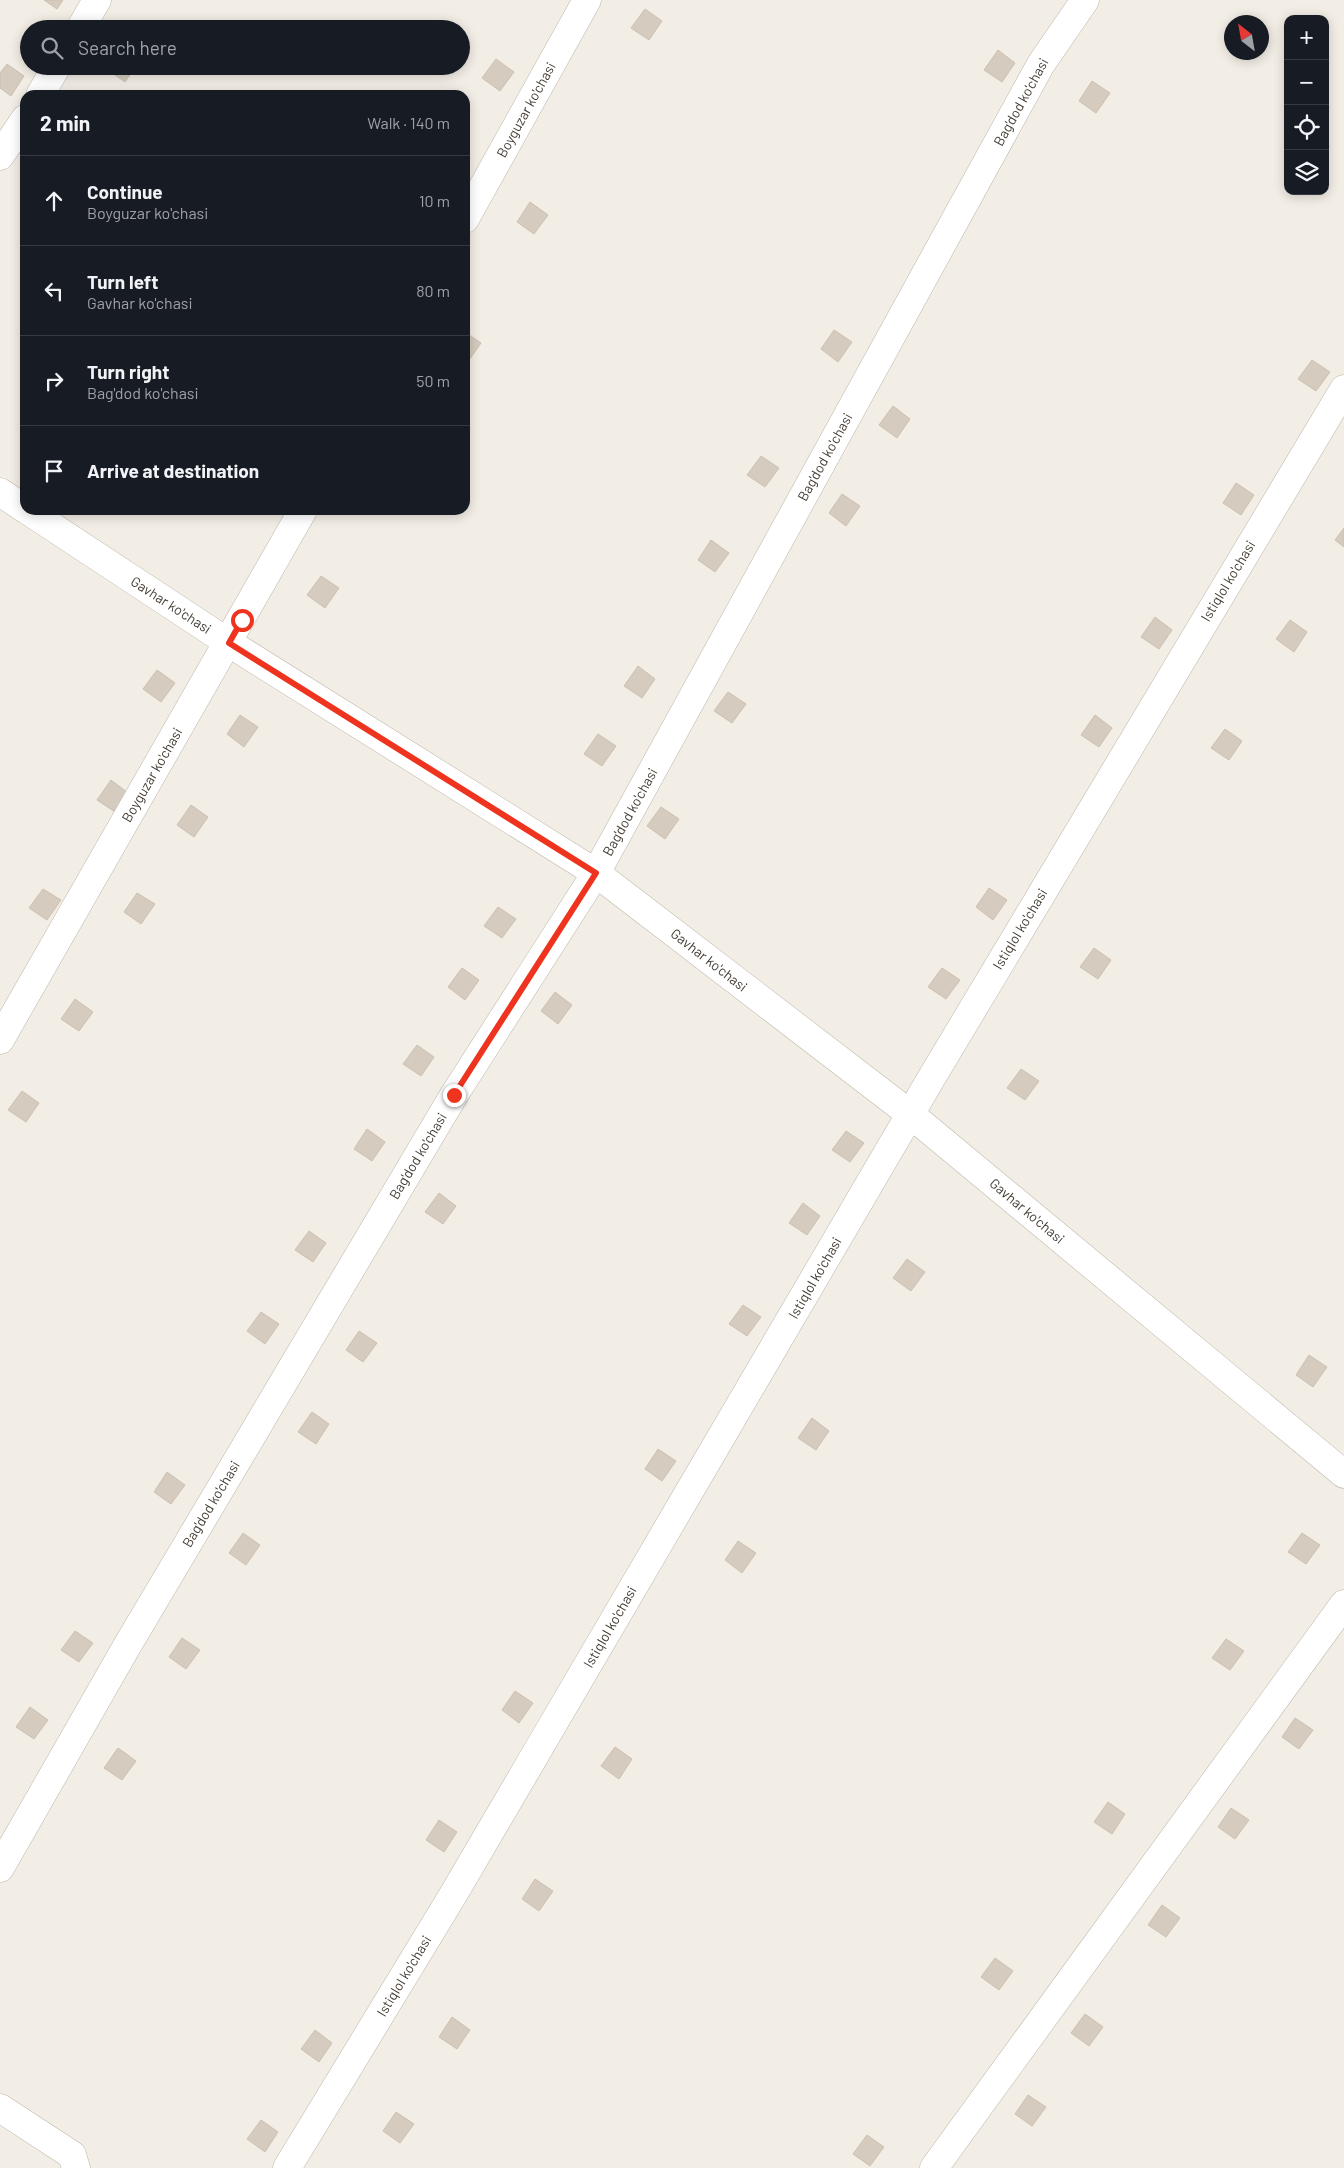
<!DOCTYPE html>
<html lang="en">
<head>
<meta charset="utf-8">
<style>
  :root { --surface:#171b24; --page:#20242c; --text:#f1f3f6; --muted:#9ea1a6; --line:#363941 }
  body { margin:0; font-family:Barlow,sans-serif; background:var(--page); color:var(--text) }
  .controls { position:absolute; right:15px; top:15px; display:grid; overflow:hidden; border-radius:10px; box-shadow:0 2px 12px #0003 }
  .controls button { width:45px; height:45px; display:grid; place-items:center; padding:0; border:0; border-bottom:1px solid var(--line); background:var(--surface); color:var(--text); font:25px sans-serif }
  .compass { position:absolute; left:1224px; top:15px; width:45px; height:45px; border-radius:50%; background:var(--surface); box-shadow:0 2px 12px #0003; rotate:329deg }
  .stop { position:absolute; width:15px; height:15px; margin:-11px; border:4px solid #ee341f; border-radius:50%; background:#fff }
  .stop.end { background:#ee341f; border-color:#fff; box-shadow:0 1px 5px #0008 }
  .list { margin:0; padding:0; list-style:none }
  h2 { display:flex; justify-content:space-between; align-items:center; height:65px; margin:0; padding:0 20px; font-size:21px }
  h2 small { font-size:16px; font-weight:400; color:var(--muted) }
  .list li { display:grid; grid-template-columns:32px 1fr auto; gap:15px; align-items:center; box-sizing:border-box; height:90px; padding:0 20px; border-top:1px solid var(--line) }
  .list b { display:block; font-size:19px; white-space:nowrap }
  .list p { margin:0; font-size:16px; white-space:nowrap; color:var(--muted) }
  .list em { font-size:16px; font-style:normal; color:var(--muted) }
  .icon { flex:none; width:28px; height:28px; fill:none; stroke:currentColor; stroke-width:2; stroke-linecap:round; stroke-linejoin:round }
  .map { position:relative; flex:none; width:1344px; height:2168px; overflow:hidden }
  .search { position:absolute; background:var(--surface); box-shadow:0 2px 12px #0003; left:20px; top:20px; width:450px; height:55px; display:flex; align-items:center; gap:12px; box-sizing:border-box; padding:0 18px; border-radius:28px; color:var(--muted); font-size:19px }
  .panel { position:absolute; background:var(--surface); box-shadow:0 2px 12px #0003; left:20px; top:90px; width:450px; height:425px; border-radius:15px }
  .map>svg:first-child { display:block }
  .building { fill:#d5cbbe; stroke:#cdc0af }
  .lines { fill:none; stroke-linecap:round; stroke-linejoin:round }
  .street-casing { stroke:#bfb7ab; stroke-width:29 }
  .street { stroke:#fff; stroke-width:28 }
  .route { stroke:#ee341f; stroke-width:6 }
  .labels { text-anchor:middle; stroke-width:4.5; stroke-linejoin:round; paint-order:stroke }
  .street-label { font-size:14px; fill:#443d35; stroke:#fff }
</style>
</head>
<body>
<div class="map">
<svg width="1344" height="2168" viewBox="0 0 1344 2168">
  <rect width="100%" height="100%" fill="#f2ede5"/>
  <path class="building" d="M44 0H63L57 9Z
    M645 9 662 21 649 40 631 28Z
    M998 50 1015 63 1002 82 984 70Z
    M496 59 514 72 500 91 482 78Z
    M7 64 24 76 11 96 0 88V73Z
    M110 66H136L125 82 108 70Z
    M1092 81 1110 93 1096 113 1079 101Z
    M530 202 548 215 534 234 517 222Z
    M834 330 852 342 838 362 821 349Z
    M465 332 481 343 467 363 465 361Z
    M1312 360 1330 372 1316 391 1298 379Z
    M893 406 910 419 897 438 879 425Z
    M761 456 779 468 765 487 747 475Z
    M1236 483 1254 495 1241 515 1223 503Z
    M842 494 860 506 846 526 829 513Z
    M1344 528V547L1335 540Z
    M711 540 729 553 715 572 698 560Z
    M321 576 339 588 325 608 307 595Z
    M1155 617 1172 630 1159 649 1141 637Z
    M1290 620 1307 632 1294 652 1276 639Z
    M638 666 655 679 642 698 624 686Z
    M157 670 175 683 161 702 143 689Z
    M728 692 746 704 732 723 714 711Z
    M240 715 258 727 244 747 227 734Z
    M1095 715 1112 728 1099 747 1081 735Z
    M1225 729 1242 741 1229 760 1211 748Z
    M598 734 616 746 602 766 584 754Z
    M111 780 128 793 115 812 97 800Z
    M191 805 208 817 194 837 177 825Z
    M661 807 679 819 665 839 647 826Z
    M989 888 1007 900 993 920 976 907Z
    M43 889 61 900 47 920 29 908Z
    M137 893 155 904 141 924 124 912Z
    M498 907 516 919 502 938 484 926Z
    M1094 948 1111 960 1098 979 1080 967Z
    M462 968 479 980 465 1000 448 987Z
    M942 968 960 980 946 999 928 987Z
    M555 992 572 1005 558 1024 541 1011Z
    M75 999 93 1012 79 1031 61 1019Z
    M417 1045 434 1057 421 1076 403 1064Z
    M1021 1069 1039 1081 1025 1100 1007 1088Z
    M22 1091 39 1103 26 1122 8 1110Z
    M367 1129 385 1142 372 1161 354 1149Z
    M846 1131 864 1143 850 1162 832 1150Z
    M439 1193 456 1206 443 1224 425 1212Z
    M803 1203 820 1216 807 1235 789 1223Z
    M309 1231 326 1243 313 1262 295 1250Z
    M907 1259 925 1272 911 1291 893 1278Z
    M743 1305 761 1317 747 1336 729 1324Z
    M261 1312 279 1324 265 1344 247 1331Z
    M359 1331 377 1343 363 1362 346 1350Z
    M1309 1355 1327 1367 1313 1387 1296 1375Z
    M312 1412 329 1424 316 1444 298 1432Z
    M812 1418 829 1431 816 1450 798 1438Z
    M658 1449 676 1461 662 1481 645 1469Z
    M167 1472 185 1485 171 1504 154 1492Z
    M243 1533 260 1545 246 1565 229 1553Z
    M1302 1533 1320 1545 1306 1564 1288 1552Z
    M738 1541 756 1553 742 1573 725 1560Z
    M75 1631 93 1643 79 1662 61 1650Z
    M182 1638 200 1650 186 1669 169 1657Z
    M1226 1639 1244 1651 1230 1670 1212 1658Z
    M515 1691 533 1703 519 1723 502 1710Z
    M30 1707 48 1720 34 1739 16 1727Z
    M1295 1718 1313 1730 1299 1749 1282 1737Z
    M615 1747 632 1759 619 1779 601 1766Z
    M118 1748 136 1761 122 1780 104 1768Z
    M1108 1802 1125 1814 1112 1834 1094 1822Z
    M1231 1808 1249 1820 1235 1839 1218 1827Z
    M439 1820 457 1832 444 1852 426 1840Z
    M535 1879 553 1891 539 1911 522 1899Z
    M1162 1905 1180 1918 1166 1937 1148 1925Z
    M995 1958 1013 1971 999 1990 981 1977Z
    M1085 2014 1103 2027 1089 2046 1071 2033Z
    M452 2017 470 2030 457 2049 439 2037Z
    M315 2030 332 2043 319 2062 301 2049Z
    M1028 2095 1046 2107 1032 2126 1015 2114Z
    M396 2112 414 2124 400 2143 383 2131Z
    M261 2120 278 2132 265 2152 247 2139Z
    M867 2135 884 2147 870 2166 853 2154Z"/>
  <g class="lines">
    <defs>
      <path id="street" d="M80 29 97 0
        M40 95 57 66
        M0 156 25 119
        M465 219 587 0
        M0 492 25 509
        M27 510 229 643 596 873 910 1114 1344 1474
        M0 1040 303 510
        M0 1868 127 1646 454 1095 596 873 1041 64 1085 0
        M0 2108 72 2155 76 2168
        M287 2168 453 1895 932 1077 1344 389
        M934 2168 1344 1604"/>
    </defs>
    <use href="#street" class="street-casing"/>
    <use href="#street" class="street"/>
  </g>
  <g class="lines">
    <path class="route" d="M242 620 229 643 596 873 454 1095"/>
  </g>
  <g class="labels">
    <g class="street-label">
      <text transform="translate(1021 102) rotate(-61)" y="5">Bag'dod ko'chasi</text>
      <text transform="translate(526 110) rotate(-61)" y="5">Boyguzar ko'chasi</text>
      <text transform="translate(825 457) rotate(-61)" y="5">Bag'dod ko'chasi</text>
      <text transform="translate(1228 581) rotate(-59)" y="5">Istiqlol ko'chasi</text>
      <text transform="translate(171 605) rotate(33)" y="5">Gavhar ko'chasi</text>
      <text transform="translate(152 775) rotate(-60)" y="5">Boyguzar ko'chasi</text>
      <text transform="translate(630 812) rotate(-61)" y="5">Bag'dod ko'chasi</text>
      <text transform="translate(1020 929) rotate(-59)" y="5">Istiqlol ko'chasi</text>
      <text transform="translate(709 960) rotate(38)" y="5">Gavhar ko'chasi</text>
      <text transform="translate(418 1156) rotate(-59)" y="5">Bag'dod ko'chasi</text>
      <text transform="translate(1027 1211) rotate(40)" y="5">Gavhar ko'chasi</text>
      <text transform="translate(815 1278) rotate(-60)" y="5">Istiqlol ko'chasi</text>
      <text transform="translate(211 1504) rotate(-59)" y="5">Bag'dod ko'chasi</text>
      <text transform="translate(610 1627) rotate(-60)" y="5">Istiqlol ko'chasi</text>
      <text transform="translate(404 1976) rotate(-59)" y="5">Istiqlol ko'chasi</text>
    </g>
  </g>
</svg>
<div class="controls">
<button>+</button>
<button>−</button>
<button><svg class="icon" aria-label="locate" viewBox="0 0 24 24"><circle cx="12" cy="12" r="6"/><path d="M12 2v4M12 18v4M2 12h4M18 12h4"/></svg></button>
<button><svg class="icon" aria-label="layers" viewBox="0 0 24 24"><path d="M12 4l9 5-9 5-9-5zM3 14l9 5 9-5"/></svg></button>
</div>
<svg class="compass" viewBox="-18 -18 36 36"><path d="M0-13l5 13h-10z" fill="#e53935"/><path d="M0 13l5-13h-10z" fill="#9ea1a6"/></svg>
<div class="stop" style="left:242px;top:620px"></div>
<div class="stop end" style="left:454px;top:1095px"></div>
<div class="search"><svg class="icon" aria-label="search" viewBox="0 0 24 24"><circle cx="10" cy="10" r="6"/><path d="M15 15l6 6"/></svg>Search here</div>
<section class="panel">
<h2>2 min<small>Walk · 140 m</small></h2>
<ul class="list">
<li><svg class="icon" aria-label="ahead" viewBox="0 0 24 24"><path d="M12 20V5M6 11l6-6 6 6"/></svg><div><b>Continue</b><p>Boyguzar ko'chasi</p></div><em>10 m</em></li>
<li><svg class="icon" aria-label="left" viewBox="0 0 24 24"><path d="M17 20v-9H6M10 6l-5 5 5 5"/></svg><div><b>Turn left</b><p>Gavhar ko'chasi</p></div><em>80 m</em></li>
<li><svg class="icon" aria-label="right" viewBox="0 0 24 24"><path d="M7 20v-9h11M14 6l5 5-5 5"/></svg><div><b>Turn right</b><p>Bag'dod ko'chasi</p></div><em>50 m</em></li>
<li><svg class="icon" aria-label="arrive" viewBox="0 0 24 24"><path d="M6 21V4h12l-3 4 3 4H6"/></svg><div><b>Arrive at destination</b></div></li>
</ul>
</section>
</div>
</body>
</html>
